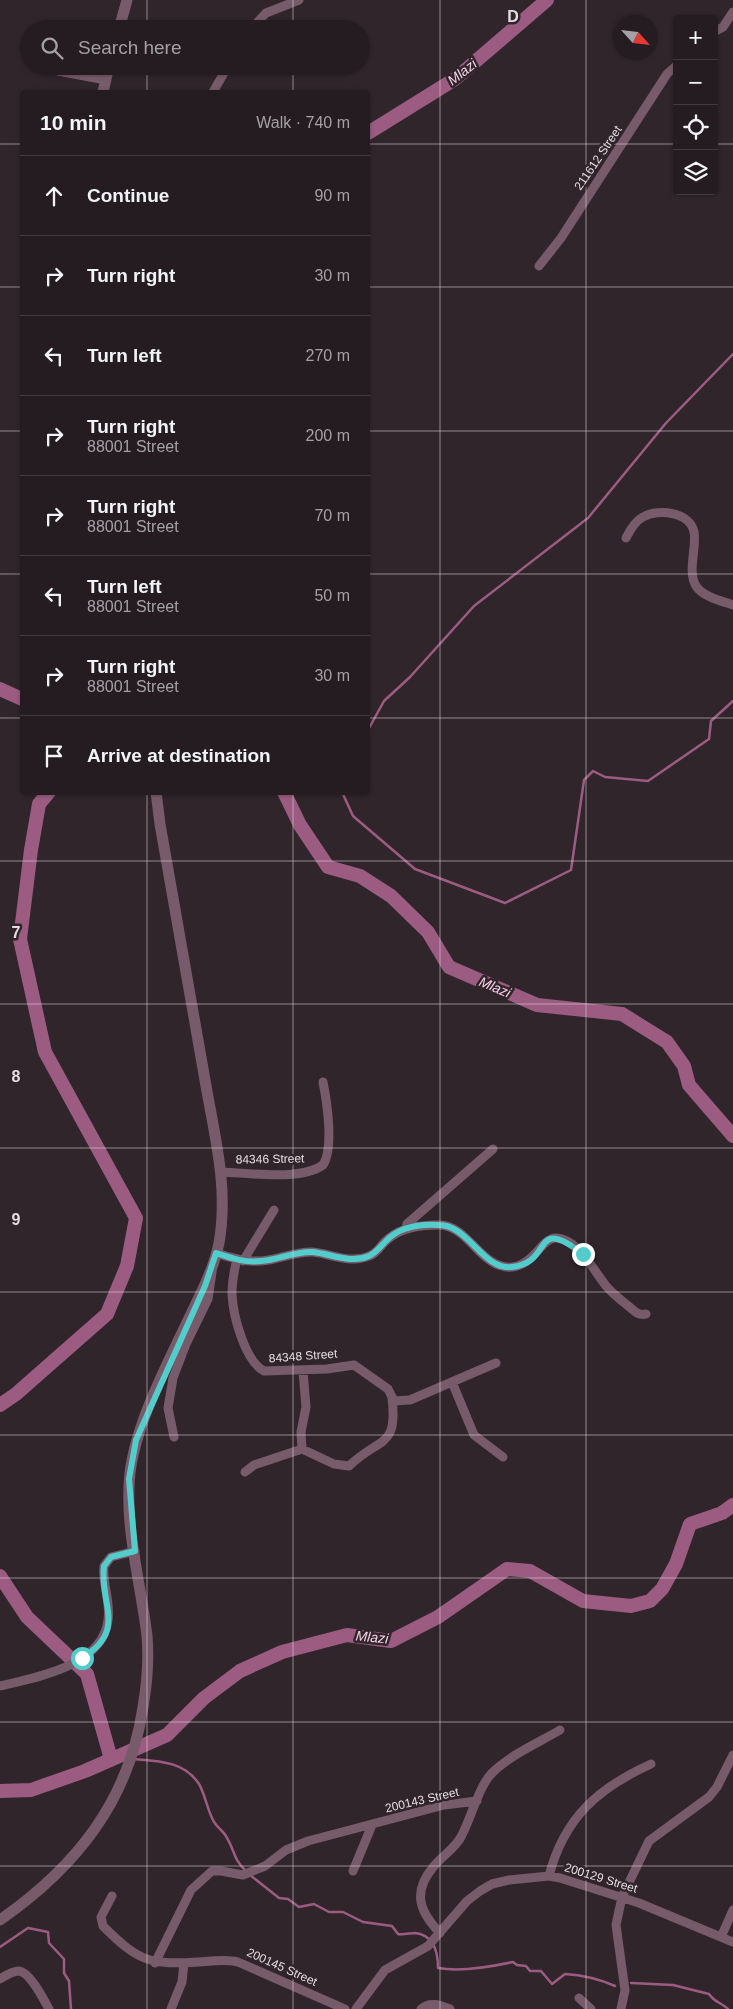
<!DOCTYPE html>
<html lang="en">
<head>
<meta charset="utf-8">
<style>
  :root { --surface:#251c21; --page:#2d252a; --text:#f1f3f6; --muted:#a3a1a5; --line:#423a3f }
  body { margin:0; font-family:Helvetica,sans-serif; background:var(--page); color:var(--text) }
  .controls { position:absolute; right:15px; top:15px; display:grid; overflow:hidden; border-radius:5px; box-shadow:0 1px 4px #0004 }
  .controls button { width:45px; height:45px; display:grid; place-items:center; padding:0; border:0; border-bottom:1px solid var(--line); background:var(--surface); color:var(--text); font:25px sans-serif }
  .compass { position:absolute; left:613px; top:15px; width:45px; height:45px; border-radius:50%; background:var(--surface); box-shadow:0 1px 4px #0004; rotate:117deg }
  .stop { position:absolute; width:15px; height:15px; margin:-11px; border:4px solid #52cdcc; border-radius:50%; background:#fff }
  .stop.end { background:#52cdcc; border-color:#fff; box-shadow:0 1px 5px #0008 }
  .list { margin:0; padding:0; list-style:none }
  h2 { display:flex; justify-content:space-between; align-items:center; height:65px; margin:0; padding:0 20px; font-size:21px }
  h2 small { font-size:16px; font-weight:400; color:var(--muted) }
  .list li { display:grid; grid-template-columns:32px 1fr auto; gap:15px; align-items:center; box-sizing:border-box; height:80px; padding:0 20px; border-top:1px solid var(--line) }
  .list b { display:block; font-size:19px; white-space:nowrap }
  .list p { margin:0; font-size:16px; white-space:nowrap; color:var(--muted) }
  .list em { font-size:16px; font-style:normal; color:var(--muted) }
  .icon { flex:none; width:28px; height:28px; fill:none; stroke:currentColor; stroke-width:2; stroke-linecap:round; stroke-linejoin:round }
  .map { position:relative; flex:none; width:733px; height:2009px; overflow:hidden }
  .search { position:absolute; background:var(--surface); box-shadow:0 1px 4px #0004; left:20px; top:20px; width:350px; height:55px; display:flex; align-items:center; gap:12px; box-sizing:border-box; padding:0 18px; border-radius:28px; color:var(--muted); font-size:19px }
  .panel { position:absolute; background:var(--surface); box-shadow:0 1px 4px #0004; left:20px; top:90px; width:350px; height:705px; border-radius:5px }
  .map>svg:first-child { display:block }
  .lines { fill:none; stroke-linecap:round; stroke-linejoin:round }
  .stream { stroke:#9c5c81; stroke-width:2.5 }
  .river { stroke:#9c5c81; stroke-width:14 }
  .minor { stroke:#775b6a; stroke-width:9 }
  .tertiary { stroke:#775b6a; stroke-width:11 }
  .route { stroke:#52cdcc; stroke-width:6 }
  .grid { fill:none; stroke:#e4dce0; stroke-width:1; stroke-opacity:0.55 }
  .labels { text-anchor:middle; stroke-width:5; stroke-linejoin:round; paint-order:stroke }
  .street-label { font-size:12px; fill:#e4dce0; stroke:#31252c }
  .water-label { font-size:14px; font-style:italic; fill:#f6d0e5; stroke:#31252c }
  .grid-label { font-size:16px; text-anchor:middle; font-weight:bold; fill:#e4dce0; stroke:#31252c; stroke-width:5; stroke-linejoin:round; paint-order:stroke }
</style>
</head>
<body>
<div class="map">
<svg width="733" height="2009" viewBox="0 0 733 2009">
  <rect width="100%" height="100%" fill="#31252c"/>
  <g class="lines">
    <path class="stream" d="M368 730 384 701 410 677 474 606 588 518 666 423 733 354
      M342 792 353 816 415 869 505 903 571 870 584 780 593 771 605 777 648 781 709 739 711 721 733 701
      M115 1758H125
      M133 1759C158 1761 184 1761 199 1784 205 1794 207 1809 213 1820 216 1827 224 1831 227 1838 235 1851 233 1859 246 1871
      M250 1875 279 1898 288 1899 299 1907 314 1904 329 1912H343L363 1922 392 1926 398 1934C404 1935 410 1933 415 1933 434 1935 438 1953 438 1968 460 1972 490 1967 513 1962L517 1965 526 1966 530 1971H541L552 1984 565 1974C582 1975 599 1979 615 1986
      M0 1947 28 1928 48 1932 49 1943 64 1959V1973L69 1981 71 2009
      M631 1983 673 1985 709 1994C714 2002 722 2003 728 2009"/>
    <path class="river" d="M368 133 455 79 547 0
      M0 689 22 699
      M284 792 300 825 328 867 360 876 391 896 428 932 449 967 537 1005 622 1014 667 1042 684 1066 689 1085 733 1136
      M0 1405 16 1394 107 1314 127 1266 136 1218 45 1052 20 939 31 850 39 804 49 792
      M0 1576 27 1617 87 1674 111 1759
      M0 1791 31 1790 85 1771 167 1735 204 1698 240 1671 282 1652 347 1635 391 1641 438 1617 507 1569 530 1571 583 1601 631 1606 650 1601 662 1589 676 1564 690 1524 722 1513 733 1505"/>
    <path class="minor" d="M251 29 266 13 299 0
      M714 32 723 27 733 12
      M58 71 106 80
      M213 92 228 66
      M539 266 561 238 667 74 677 65
      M626 538C630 530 635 521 643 517 658 508 690 512 694 532 697 548 687 571 696 586 703 597 722 601 733 605
      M222 1172C249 1173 301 1181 323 1165 334 1148 327 1102 323 1082
      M406 1229 407 1224 493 1149
      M216 1253C231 1258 245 1262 261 1261 278 1260 295 1251 313 1252 331 1254 351 1264 369 1256 378 1253 381 1244 388 1239 402 1227 421 1225 439 1225 469 1225 481 1270 512 1267 534 1265 543 1236 557 1238 580 1240 594 1272 607 1287 613 1294 620 1299 627 1305 634 1310 637 1316 646 1314
      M237 1259C234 1271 232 1282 232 1294 233 1316 245 1361 264 1371L327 1369 354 1365 388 1389 394 1401 410 1400 496 1363
      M243 1261 274 1210
      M452 1382 474 1435 503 1457
      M174 1437 168 1408 173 1378 186 1344 208 1299 212 1272
      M302 1449 301 1432 306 1407 303 1371
      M245 1472 254 1465 302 1449 334 1464 349 1466C380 1436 398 1449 392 1398
      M0 1686C37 1677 103 1666 108 1620 111 1602 102 1584 104 1566L111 1557 135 1551
      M353 1871 372 1825
      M549 1876C564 1818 598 1788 651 1764
      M112 1896 101 1917 103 1926C139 1962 150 1965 199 1962 212 1961 225 1959 238 1962L345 2009
      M440 1933C419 1911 412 1892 434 1866 443 1855 456 1848 462 1835 471 1818 479 1786 492 1773 510 1755 538 1743 560 1730
      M721 1937 733 1910
      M155 1963 191 1890 212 1871H221L243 1875 265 1866 286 1850 308 1841 444 1805 477 1801
      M0 1979C5 1976 12 1971 19 1971 30 1972 44 2000 49 2009
      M579 1998 591 2009
      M171 2009 182 1982 184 1963
      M356 2009 385 1970 428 1946 467 1901 480 1891 492 1884 509 1880 549 1876 560 1878 639 1903 733 1942
      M421 2009C430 2001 440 2005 450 2009
      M621 2009 625 1990 616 1925 622 1897 649 1841 709 1797 717 1787 733 1755"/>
    <path class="tertiary" d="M119 29 127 0
      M103 92 109 66
      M0 1920C76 1867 129 1801 143 1707 147 1684 149 1660 147 1636 141 1584 124 1526 130 1473 136 1422 169 1361 191 1314 202 1291 214 1268 219 1243 229 1187 214 1134 205 1080 190 994 175 909 160 824L156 792"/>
  </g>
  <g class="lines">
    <path class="route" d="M82 1658C128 1630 99 1604 104 1566L111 1557 135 1551 129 1479 136 1440 205 1286 216 1253C231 1258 245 1263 261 1261 278 1260 295 1251 313 1252 331 1254 351 1264 369 1256 376 1253 380 1247 386 1241 399 1227 421 1224 439 1225 469 1225 482 1270 512 1267 554 1263 531 1214 583 1254"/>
  </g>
  <path class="grid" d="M147 0V29M293 0V29M440 0V2009M586 0V2009M147 66V92M293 66V92M0 144H22M368 144H677M714 144H733M0 287H22M368 287H733M0 431H22M368 431H733M0 574H22M368 574H733M0 718H22M368 718H733M147 792V2009M293 792V2009M0 861H733M0 1004H733M0 1148H733M0 1292H733M0 1435H733M0 1578H733M0 1722H733M0 1866H733"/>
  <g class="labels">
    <g class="street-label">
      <text transform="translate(598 158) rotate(-56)" y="4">211612 Street</text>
      <text transform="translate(270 1159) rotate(-1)" y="4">84346 Street</text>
      <text transform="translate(303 1356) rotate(-4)" y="4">84348 Street</text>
      <text transform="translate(422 1800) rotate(-13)" y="4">200143 Street</text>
      <text transform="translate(601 1878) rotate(17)" y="4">200129 Street</text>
      <text transform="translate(282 1967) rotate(24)" y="4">200145 Street</text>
    </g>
    <g class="water-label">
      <text transform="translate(462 72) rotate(-38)" y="5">Mlazi</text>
      <text transform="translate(495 987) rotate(23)" y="5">Mlazi</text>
      <text transform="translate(372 1637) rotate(6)" y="5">Mlazi</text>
    </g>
  </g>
  <g class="grid-label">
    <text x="513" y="22">D</text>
    <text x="16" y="938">7</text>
    <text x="16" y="1082">8</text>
    <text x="16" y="1225">9</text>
  </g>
</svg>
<div class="controls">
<button>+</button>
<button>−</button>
<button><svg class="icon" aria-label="locate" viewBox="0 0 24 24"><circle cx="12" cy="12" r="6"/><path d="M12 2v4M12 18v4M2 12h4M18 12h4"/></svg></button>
<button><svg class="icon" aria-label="layers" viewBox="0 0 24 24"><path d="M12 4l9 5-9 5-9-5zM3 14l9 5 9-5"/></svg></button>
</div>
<svg class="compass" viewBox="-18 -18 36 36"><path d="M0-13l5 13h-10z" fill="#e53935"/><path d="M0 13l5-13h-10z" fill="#a3a1a5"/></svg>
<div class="stop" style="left:82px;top:1658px"></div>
<div class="stop end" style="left:583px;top:1254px"></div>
<div class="search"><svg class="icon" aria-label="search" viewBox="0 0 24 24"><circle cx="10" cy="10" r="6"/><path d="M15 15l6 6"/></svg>Search here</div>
<section class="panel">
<h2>10 min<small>Walk · 740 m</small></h2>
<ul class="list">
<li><svg class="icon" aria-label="ahead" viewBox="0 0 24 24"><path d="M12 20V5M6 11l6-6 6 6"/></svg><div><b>Continue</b></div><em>90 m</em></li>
<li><svg class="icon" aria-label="right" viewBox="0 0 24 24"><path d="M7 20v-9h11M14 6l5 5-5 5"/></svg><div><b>Turn right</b></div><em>30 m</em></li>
<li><svg class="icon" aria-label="left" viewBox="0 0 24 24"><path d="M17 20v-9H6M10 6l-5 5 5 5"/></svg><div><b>Turn left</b></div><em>270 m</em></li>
<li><svg class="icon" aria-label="right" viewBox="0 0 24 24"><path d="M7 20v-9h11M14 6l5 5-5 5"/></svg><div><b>Turn right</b><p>88001 Street</p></div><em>200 m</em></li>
<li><svg class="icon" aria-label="right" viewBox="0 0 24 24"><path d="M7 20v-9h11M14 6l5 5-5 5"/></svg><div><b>Turn right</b><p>88001 Street</p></div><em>70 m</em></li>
<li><svg class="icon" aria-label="left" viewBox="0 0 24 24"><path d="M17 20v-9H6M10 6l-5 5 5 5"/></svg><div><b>Turn left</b><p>88001 Street</p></div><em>50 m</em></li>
<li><svg class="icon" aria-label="right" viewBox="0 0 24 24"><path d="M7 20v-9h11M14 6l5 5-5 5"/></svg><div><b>Turn right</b><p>88001 Street</p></div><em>30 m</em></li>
<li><svg class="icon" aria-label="arrive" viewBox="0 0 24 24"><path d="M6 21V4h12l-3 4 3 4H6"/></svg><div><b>Arrive at destination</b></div></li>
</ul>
</section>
</div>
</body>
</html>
